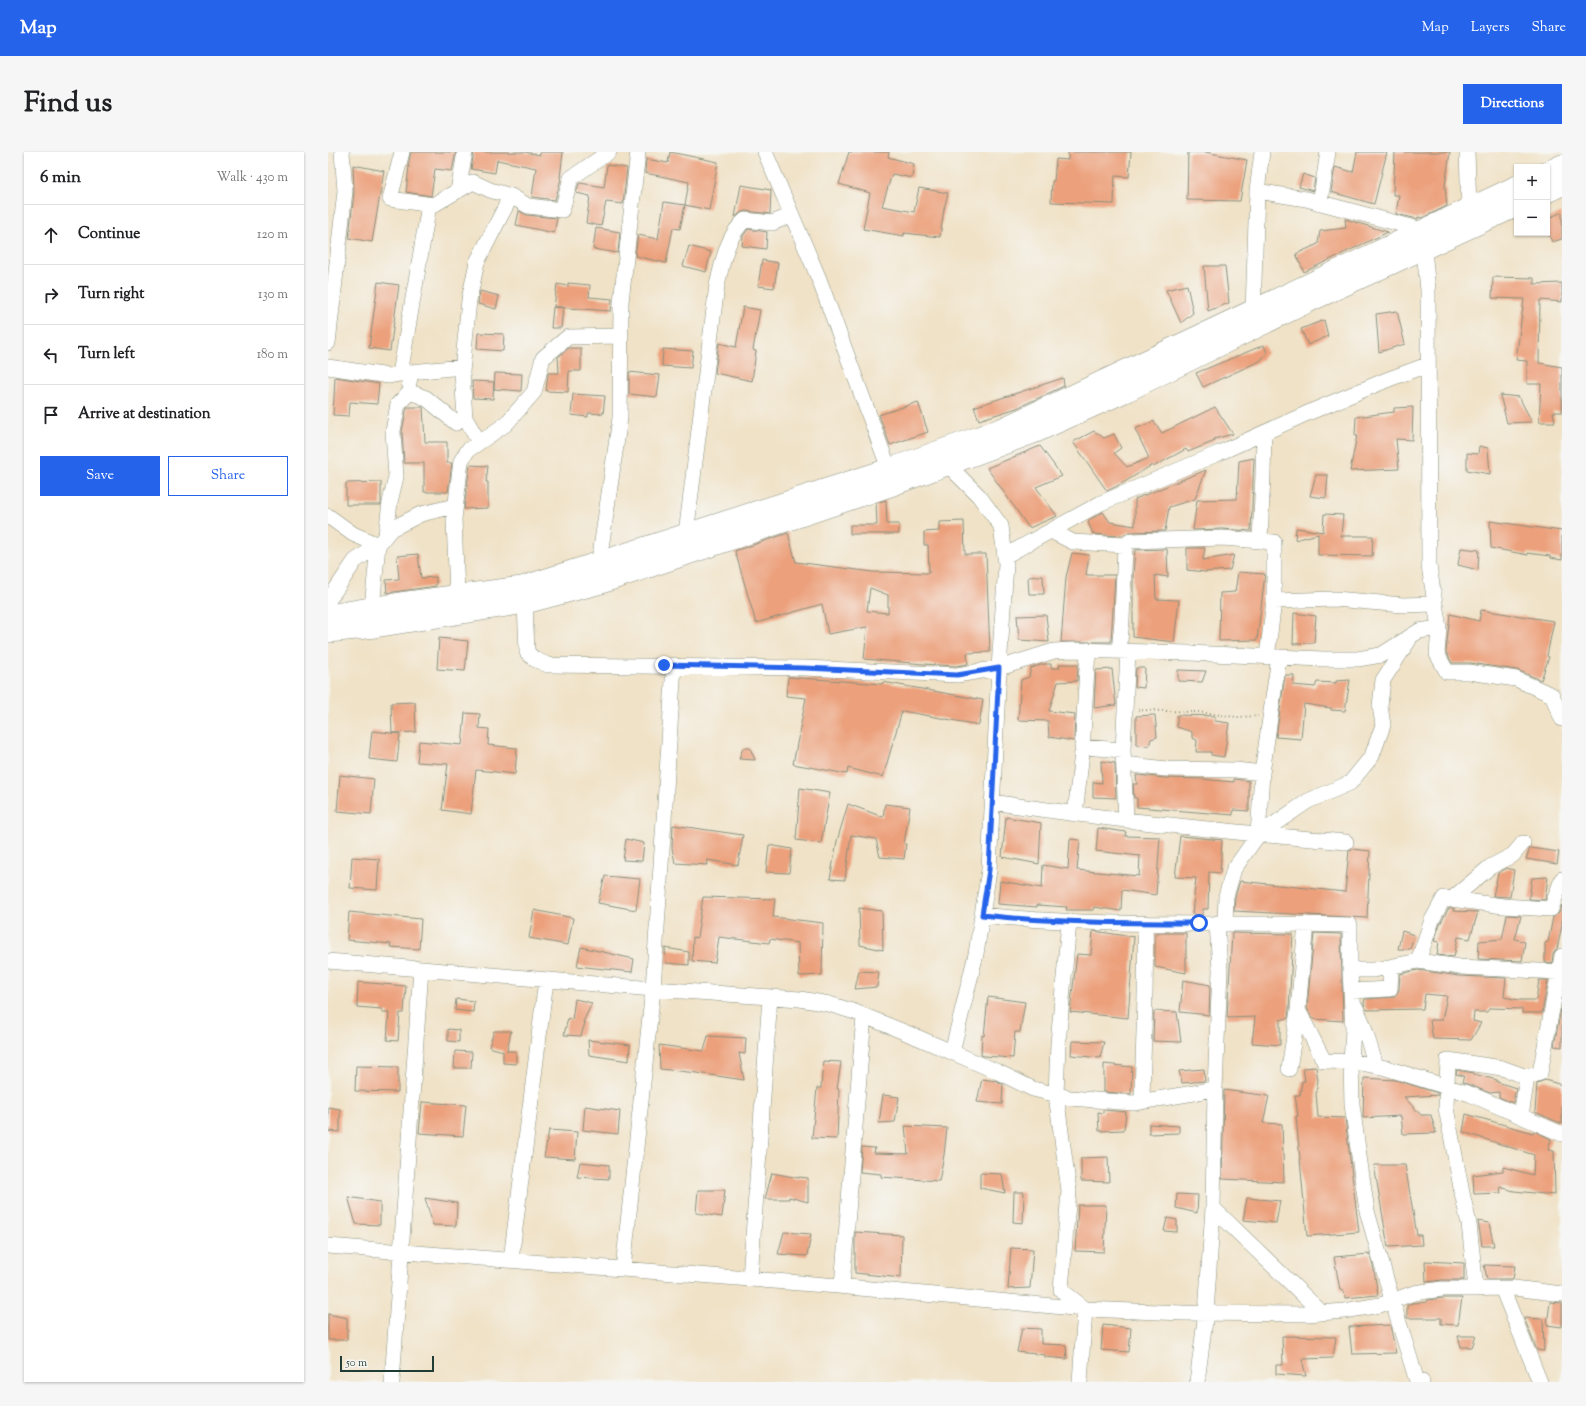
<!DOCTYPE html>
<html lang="en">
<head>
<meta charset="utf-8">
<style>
  :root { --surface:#fff; --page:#f6f6f6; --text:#202124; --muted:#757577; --line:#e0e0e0; --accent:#2563eb }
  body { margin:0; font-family:"Sorts Mill Goudy",serif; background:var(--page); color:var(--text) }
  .controls { position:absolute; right:12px; top:12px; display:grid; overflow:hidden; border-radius:0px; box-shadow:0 1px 3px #0004 }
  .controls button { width:36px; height:36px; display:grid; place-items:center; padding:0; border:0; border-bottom:1px solid var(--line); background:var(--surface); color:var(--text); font:20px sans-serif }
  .scale { position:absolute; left:12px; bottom:10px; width:94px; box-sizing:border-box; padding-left:4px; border:2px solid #1f3d34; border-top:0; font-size:11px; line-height:14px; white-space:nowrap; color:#1f3d34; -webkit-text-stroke:3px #f6f6f2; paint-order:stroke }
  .stop { position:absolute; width:12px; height:12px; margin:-9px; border:3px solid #2563eb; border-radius:50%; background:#fff }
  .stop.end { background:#2563eb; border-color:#fff; box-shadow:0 1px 4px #0008 }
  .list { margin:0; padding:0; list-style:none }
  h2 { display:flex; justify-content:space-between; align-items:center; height:52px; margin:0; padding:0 16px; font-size:17px }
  h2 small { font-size:13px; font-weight:400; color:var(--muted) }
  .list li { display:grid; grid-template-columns:26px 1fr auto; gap:12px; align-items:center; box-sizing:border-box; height:60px; padding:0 16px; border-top:1px solid var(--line) }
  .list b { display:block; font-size:15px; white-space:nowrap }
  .list em { font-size:13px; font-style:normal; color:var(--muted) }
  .actions { display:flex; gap:8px; padding:12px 16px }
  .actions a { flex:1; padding:9px 0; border:1px solid var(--accent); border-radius:0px; text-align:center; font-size:14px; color:var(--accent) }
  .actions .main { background:var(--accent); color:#fff }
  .icon { flex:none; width:22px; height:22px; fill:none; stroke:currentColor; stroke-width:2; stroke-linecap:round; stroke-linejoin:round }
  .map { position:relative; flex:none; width:1234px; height:1230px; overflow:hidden; border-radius:0px }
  header { display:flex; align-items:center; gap:24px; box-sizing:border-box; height:56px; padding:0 20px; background:var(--accent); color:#fff }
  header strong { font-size:19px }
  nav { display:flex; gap:22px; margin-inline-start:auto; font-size:14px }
  .intro { display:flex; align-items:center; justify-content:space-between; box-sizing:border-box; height:96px; padding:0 24px }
  h1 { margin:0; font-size:28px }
  .button { padding:10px 18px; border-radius:0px; background:var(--accent); color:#fff; font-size:14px; font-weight:700 }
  main { display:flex; gap:24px; padding:0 24px }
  aside { flex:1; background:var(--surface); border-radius:0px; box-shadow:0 1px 3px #0004 }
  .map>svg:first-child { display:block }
  .building { fill:#eca07c; fill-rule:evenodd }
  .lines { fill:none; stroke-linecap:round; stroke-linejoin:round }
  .street-casing { stroke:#88907e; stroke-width:16 }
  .secondary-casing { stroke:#88907e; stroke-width:22 }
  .path { stroke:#88907e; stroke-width:2; stroke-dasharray:1 3; stroke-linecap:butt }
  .street { stroke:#fff; stroke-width:15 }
  .secondary { stroke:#fff; stroke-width:21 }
  .route { stroke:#2563eb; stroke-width:5 }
</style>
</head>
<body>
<header>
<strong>Map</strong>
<nav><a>Map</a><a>Layers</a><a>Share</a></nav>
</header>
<div class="intro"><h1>Find us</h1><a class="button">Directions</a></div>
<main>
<aside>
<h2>6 min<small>Walk · 430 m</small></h2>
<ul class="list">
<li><svg class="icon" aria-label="ahead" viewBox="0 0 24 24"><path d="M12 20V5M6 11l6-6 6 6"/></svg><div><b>Continue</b></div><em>120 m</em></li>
<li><svg class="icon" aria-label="right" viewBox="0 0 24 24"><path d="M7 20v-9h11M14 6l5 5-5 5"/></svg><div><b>Turn right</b></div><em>130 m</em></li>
<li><svg class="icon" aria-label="left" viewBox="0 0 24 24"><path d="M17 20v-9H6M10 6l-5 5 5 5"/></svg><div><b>Turn left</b></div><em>180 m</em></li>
<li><svg class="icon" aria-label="arrive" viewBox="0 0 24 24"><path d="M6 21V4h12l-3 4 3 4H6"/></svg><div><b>Arrive at destination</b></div></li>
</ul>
<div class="actions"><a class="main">Save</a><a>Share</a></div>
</aside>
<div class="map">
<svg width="1234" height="1230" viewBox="0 0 1234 1230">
  <rect width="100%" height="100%" fill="#f6f6f2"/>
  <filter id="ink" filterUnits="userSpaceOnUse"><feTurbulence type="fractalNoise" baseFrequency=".025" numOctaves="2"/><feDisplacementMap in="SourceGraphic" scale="8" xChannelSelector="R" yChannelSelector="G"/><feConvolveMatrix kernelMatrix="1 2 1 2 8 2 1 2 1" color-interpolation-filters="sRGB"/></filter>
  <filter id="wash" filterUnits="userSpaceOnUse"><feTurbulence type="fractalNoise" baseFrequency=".012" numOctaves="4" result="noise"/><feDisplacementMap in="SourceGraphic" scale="16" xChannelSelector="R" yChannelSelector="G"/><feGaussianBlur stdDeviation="0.9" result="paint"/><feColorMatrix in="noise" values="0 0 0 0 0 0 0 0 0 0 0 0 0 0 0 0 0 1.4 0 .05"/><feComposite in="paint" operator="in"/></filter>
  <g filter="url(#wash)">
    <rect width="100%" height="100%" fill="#f0e2c7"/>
    <g id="blocks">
      <path class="building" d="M83 0H128L124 19 107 17 103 44 78 40 81 14H80Z
        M146 0H197L212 3V0H235L232 26 233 27 227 48 204 45 208 16 169 8 167 21 143 17Z
        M342 0 390 10 381 58 357 53 361 30 317 21 318 7 340 11Z
        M521 0H561L560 5 586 12 584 26 564 22 554 54 586 60 591 36 620 41 616 57 612 85 576 81V84L535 77 542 41 511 32Z
        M740 0H803L801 25 787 24 786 52 723 50 724 29H726L728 7 740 8Z
        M860 0H877L919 8 912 49 859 48Z
        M1029 0H1059L1046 52 1003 40 1007 15 1025 20Z
        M1067 0H1122L1117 34 1119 54 1094 66 1090 65V67L1068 62 1071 43H1065Z
        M25 13 56 19 44 90 21 86 26 40Z
        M279 13 299 16 295 52 278 50 273 74 258 71 262 44 248 41 251 32 252 31 276 35Z
        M975 22 987 26 985 39 971 35Z
        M413 33 443 38 442 62 418 59 414 60 407 65Z
        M336 50 357 53 352 77 345 76 338 111 307 104 310 83 330 87Z
        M191 59 199 63 229 66 226 81 188 73Z
        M1234 60V87L1224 90 1219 78V67Z
        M1017 67 1060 80 976 120 968 102 990 92 992 79 1018 76Z
        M268 76 292 80 290 101 265 97Z
        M420 77 439 80 438 97 414 94 415 84Z
        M361 94 383 100 378 120 355 114Z
        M434 108 450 111 446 136 430 134Z
        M876 114H897L901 151 880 159Z
        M1165 125 1206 126V132L1234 131V150L1212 148 1211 211 1234 215V260H1225L1227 270H1211L1213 232H1199V209L1188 208 1196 147 1164 146Z
        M50 130 71 133 62 199 41 196Z
        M240 131 262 133 261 145 284 147 283 159 226 155 229 132 240 134Z
        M859 133 865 161 853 171 838 138Z
        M152 139 171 144 168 157 150 152Z
        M225 155H235L233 176H223Z
        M415 155 432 158 425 198 428 199 424 229 387 221 391 191 408 195Z
        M1069 159 1077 192 1051 200 1048 162Z
        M996 168 1000 184 980 193 973 177Z
        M150 181 176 182 175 199 149 197Z
        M936 193 939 201 932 209 875 235 868 221Z
        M241 196H253V219H241L240 240 218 239 220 221H231L230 205Z
        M335 197 365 199 363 216 334 214Z
        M301 220 332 223 329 245 301 242Z
        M167 221 194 222 193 239 166 237Z
        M7 225 51 232 49 252 22 250 21 264 5 263Z
        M735 226 736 234 689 256 651 268 646 255Z
        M144 229 166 230 165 247 145 246Z
        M245 242 277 244 275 262 260 261V265L243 263Z
        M1172 243 1191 245 1204 270 1179 271Z
        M590 250 600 280 562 293 551 263Z
        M79 255H95L97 290H119V311H124L120 340H96V311H76L74 280Z
        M887 255 905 282 886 287 887 289 860 300 858 297 825 315 824 313 795 331 779 339 745 290 766 279 776 286 786 282 793 296 786 301 799 315 821 306 807 277 826 269 834 281Z
        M1085 255 1084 288 1068 287 1071 317 1022 319 1029 283H1027L1028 265 1066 260V256Z
        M712 294 734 324 708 335 729 364 701 376 659 316Z
        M1151 294 1160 296 1162 322 1139 318V301L1150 302Z
        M926 306 923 379 894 377 865 378 869 348 909 347 911 309Z
        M142 313 160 314 158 330H160V356L136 357Z
        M878 318 867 347 841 355 837 379 802 380 791 384 765 382 760 370 763 367 775 360 782 370 807 374V347Z
        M988 323H1000L998 346 982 344Z
        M53 330V353H18V331Z
        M558 348 559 372H571V382H522V373H549L548 351Z
        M996 362 1015 363 1013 384H1045L1044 404 990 403V382L967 388 968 376 995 380Z
        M636 369 637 402H658L662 500 639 501 640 512 628 514 596 512 536 507 539 475 500 482 494 452 428 471 407 399 460 381 468 410 545 420 601 421 600 393H596V380L611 379V370ZM542 436 560 443V461L539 459Z
        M1162 369 1234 379V408L1222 406V404L1199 401 1200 403 1163 396Z
        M859 396H877L875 408 906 403 902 418 877 420 859 418Z
        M1133 396 1151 398 1150 418 1130 413Z
        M839 397 840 425 827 423 828 447 851 448 846 490 805 485V422L807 398Z
        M744 401 761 403 758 423H787L783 490H733L738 425Z
        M90 402 93 426 108 425V434L59 441 58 428 71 427 69 404Z
        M910 420 937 422 929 488 891 489 892 441 907 440Z
        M715 424 716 442H701L700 425Z
        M1153 458 1226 469 1219 504 1221 505 1213 528 1189 518 1142 511H1124L1118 500 1122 462 1151 469Z
        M966 461 988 464 986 491 965 492Z
        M718 463 721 490 691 488 689 464Z
        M111 486 140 489 137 519 109 517Z
        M716 512H723V516H731L732 512H750L749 529 730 530 721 559 747 562 746 589 721 585 720 569 690 568 693 528 701 525 703 516Z
        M808 516H817L816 536 807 535Z
        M784 517 788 553 766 556 768 518Z
        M850 518 878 519 874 530 850 529Z
        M957 523H966L965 533 987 535 989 530 1008 531V529L1022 528 1017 559 1003 558V556L976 552 973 587 948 585Z
        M460 525 554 532 555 530 655 548 651 573 574 559 555 625 520 616 519 622 465 612 478 546 458 544Z
        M87 550 88 580 64 581 63 551Z
        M137 561 152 562 151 576 161 577 160 593 189 596 187 622 148 618 143 662 114 658 120 612 89 610 91 589 134 593Z
        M827 563 829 585 823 587 821 594 808 593V564Z
        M849 563 887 564V569L901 571 896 605 883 603V600H868L869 588 864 586V580L849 575Z
        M44 579 72 582 69 610 41 607Z
        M415 596H422L427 608 411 607Z
        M773 609 787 611 788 646 765 645V630L774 631Z
        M12 623 46 627 43 662 9 659Z
        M808 623 837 626 874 627 906 630V627L921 629V659L905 658V663L809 655V646H806L805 632H809Z
        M472 636 502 641 493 691 468 688Z
        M520 652 555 665 557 652 582 655 576 692H578L576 707 552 705 548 687 523 683 517 728 502 727 509 689Z
        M678 665 713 671 711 712 674 705Z
        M345 673 415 683 410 713 379 708 380 713 347 711 344 696Z
        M770 676 798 680 797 684 832 685 828 743 794 738 793 759 766 755 765 758H738L739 755 709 753V755L670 752 672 729 714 736 715 713 740 717 742 687 752 688 749 718 811 724 812 704 768 699Z
        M852 684 894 688 892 721 881 720 880 757H875V763L864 762 868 726 847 725Z
        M298 687 316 691 314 709 295 708Z
        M441 693 464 697 461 721 438 720Z
        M1202 696 1231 700 1229 712 1198 707Z
        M1024 697 1042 699 1039 766 906 759 907 745 912 729 1017 740 1021 698Z
        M24 705 51 707 49 738 22 736Z
        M1179 716 1186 718 1182 745 1165 744 1170 721Z
        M277 724 312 727 308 758 270 751Z
        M1220 725 1217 748 1201 747 1204 726Z
        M375 745 447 747 445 765 495 771 494 823 471 824 470 791 442 787 441 791 391 785 387 811 364 809 365 785 369 786Z
        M1234 753V773L1229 797 1225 802 1224 811 1217 810V791L1220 790 1225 765 1231 761Z
        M531 756 554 759 555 798 532 793Z
        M1121 756H1126L1125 759 1150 760 1142 787 1130 785 1126 805 1109 803 1111 790 1106 789 1112 772Z
        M206 758 245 766 240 793 201 786Z
        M21 760 93 767 91 797 62 795 63 792 19 788Z
        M1179 763 1193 764 1187 787 1197 790 1194 809 1150 807 1151 789 1174 787Z
        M765 779 806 785 800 866 742 860 749 802 763 803Z
        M1074 779 1086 783 1082 797H1070Z
        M827 781H858V821L827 815Z
        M904 781 965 782 961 857 960 866 952 868V893L924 891 927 865 899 866Z
        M986 781 1013 782 1015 869 985 867 979 856Z
        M253 795 306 807 304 820 249 814Z
        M337 796 361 800V813L338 811Z
        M1090 818 1131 824 1178 826 1176 845 1191 848H1208L1211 828H1220L1214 861H1194V857L1162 856 1159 860H1146L1145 869 1153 871 1143 888 1105 887 1102 868H1114L1119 844 1097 842 1095 857 1039 858 1036 852 1037 847 1066 845 1071 838 1072 822Z
        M531 819 551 820 549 835 527 837Z
        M855 828 882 833 881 863 852 860Z
        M30 830 78 834 76 861H72L70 889 59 888 61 860H54V857L29 855Z
        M660 845 697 850 692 880H687L685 906 656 904 653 903 654 883 656 884Z
        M128 847 146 849 145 860 127 858Z
        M247 847 264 851 255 870 257 871 253 884 236 883 240 866 244 868Z
        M1233 857H1234V895L1226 894Z
        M826 859 849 860 853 890 825 889Z
        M120 877 131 878V890L120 889Z
        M166 879H183L179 899H188V912L175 911V899L161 895Z
        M380 884 418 886 417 902 411 901 416 928 369 921 332 917 331 893 376 899Z
        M260 888 302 893 301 909 261 903Z
        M744 889 776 890 772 906 743 903Z
        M127 899 144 900 143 916H126Z
        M495 909 513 910 509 937H511L509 987 484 986 489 936H493Z
        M776 912 804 915 803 942 776 940Z
        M28 914 70 915V940L27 939Z
        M988 915 990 928 988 941 990 965 1017 966 1031 1080 979 1084 968 964H970L967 943H972L974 929H977L975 916Z
        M876 917 877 929 854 931 851 919Z
        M1129 918 1146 921V922L1169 928V930L1188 936 1185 951 1171 945V940L1162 941 1134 930 1136 924 1128 922Z
        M1036 926 1068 928 1110 941V943L1076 945 1093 963H1103L1108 981 1075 982 1073 964 1035 966Z
        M654 927 669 929 675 932 674 952 649 950Z
        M1217 928 1234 933V972L1207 960 1209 931Z
        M896 938 941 944 935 971 954 972 956 1030 894 1027Z
        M555 943 571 945 567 970 551 971Z
        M94 950 138 953 135 984 91 981Z
        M257 954 292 959 290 982 255 978Z
        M0 955 12 957V980L0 979Z
        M775 958 798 960 796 978 771 979 770 960 775 961Z
        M1138 962 1205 981 1206 979 1223 987 1220 998 1226 999 1227 1043 1186 1039 1172 1035 1173 1041 1146 1042 1145 1023 1175 1019V1015L1205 1023 1206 1003 1135 980Z
        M821 972 851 974V981L821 982Z
        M577 974 619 976 616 1003 611 1029 553 1025V1022L532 1020 534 995 547 996 546 1001 580 1002Z
        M221 978 249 980 247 1007 216 1005Z
        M780 1005 781 1030 753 1029V1006Z
        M252 1010 281 1013V1027L249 1025Z
        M1046 1013H1077L1089 1083H1093L1094 1093 1060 1095Z
        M444 1021 471 1026V1025L480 1026V1050L461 1045V1047H437Z
        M652 1021 674 1022 677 1041 652 1036Z
        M370 1038H397L394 1065 368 1061Z
        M686 1040H696L695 1071 685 1070Z
        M849 1042 870 1043 869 1061 848 1056Z
        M20 1045 52 1050V1073L28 1072Z
        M97 1046 129 1051 128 1074 105 1073Z
        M919 1046 952 1049 948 1071 915 1068Z
        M750 1053H778L776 1100 747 1099Z
        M839 1066 849 1068V1080L836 1079Z
        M1150 1069 1161 1071 1166 1094H1154Z
        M456 1080 483 1082 479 1104 450 1102Z
        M527 1080 574 1083 573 1126 527 1121Z
        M683 1096 705 1097 702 1136 680 1137Z
        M1042 1102 1046 1118 1050 1143 1017 1146 1016 1139 1012 1138 1006 1105Z
        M1097 1109 1136 1111V1128H1114L1098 1130Z
        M1156 1113 1187 1114 1185 1127H1159Z
        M1115 1146H1134L1130 1173 1113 1172V1166H1079V1153L1084 1151 1099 1150V1148Z
        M1222 1150 1234 1151V1175L1219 1173Z
        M0 1162 19 1166V1188H0Z
        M1196 1166 1215 1167 1216 1199 1209 1198Z
        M775 1173 803 1176 801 1200 773 1198Z
        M1062 1173 1068 1201 1024 1202 1021 1175Z
        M694 1176 713 1177V1192L738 1193 739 1207 717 1205V1203L689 1200Z
        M954 1184 1008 1185 1005 1206 974 1207 978 1224 948 1222V1213H955Z
        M1130 1184H1148L1144 1195H1133Z"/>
    </g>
  </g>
  <g filter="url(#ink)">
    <use href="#blocks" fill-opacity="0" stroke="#88907e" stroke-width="1"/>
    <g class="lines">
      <defs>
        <path id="street" d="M74 0 62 47 105 53 145 30 162 38 183 44 200 54 234 58 243 26 281 0
          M437 0 491 127 561 317
          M1139 0 1141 57
          M130 39 137 0
          M929 39 978 47 1095 78 1097 82
          M992 51 1000 0
          M1096 98 1100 138 1101 414 1111 476 1109 502 1119 520H1141L1188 527 1224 543 1234 567
          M925 159 929 39 934 0
          M0 191 17 39 14 0
          M0 215 61 224 82 220
          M72 222 101 53
          M81 231 83 220 134 215
          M151 290 137 266 134 220 141 148 149 110 183 44
          M620 313 651 344 673 374 678 412 671 516 661 718 648 802 624 900
          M0 364 25 382 50 393
          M723 379 745 390 797 393 794 468 791 499
          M358 382 389 133C395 110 398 85 417 68L444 71 464 63
          M58 383 62 350 68 325 65 279 70 252 82 240 98 246 128 271 137 266
          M932 389 935 323 936 281
          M797 393 802 389 894 386 946 390V449L939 505
          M677 404 773 351 891 301 982 260 1061 227 1099 213
          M271 410 292 266 293 150 310 0
          M129 443 126 367 133 309 140 298 178 272 206 240 215 206 240 185 293 184
          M0 449 27 409 50 393
          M946 449 1007 447 1075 453 1107 452
          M197 451 199 500 206 507 220 513 477 516 629 523 671 516 726 499 745 498 861 501 995 507H1030L1053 503 1091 479 1111 476
          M44 456 50 393 63 377 93 362 127 354
          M754 595 795 598
          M796 612 838 617 908 618 934 621
          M664 650C782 668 900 680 1018 690
          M747 662 754 600 760 498
          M798 668 795 598 800 499
          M930 683 934 621 951 505
          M1125 746 1162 715 1185 703 1195 691
          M654 763C776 776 900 770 1022 773V818L1025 877 1023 910 1024 952 1030 997 1039 1059 1064 1148 1088 1226 1094 1230
          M741 770 730 892 728 943 741 1039 733 1138 757 1157 752 1230
          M889 771 892 818 887 936 885 1056 994 1161
          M897 771 898 744 906 717 930 683 980 649 1022 631 1044 604 1055 573 1052 554 1055 528 1081 488
          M0 809 325 837 472 847 501 852 527 860 591 886 670 920 705 937 742 946 805 951 866 941 887 936
          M1090 809 1132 815 1231 820
          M1022 818H1046L1090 809 1104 768 1116 746 1175 754 1223 757 1234 727
          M1023 839 1062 837 1063 815
          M1027 854 1035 872 1048 914
          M970 858 978 772
          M961 917 970 858 996 909 1028 910 1058 916 1142 942 1234 982
          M814 950C815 890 819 831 817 771
          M1193 964 1199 925 1212 921 1234 804
          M0 1094 510 1134 757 1157 855 1161 980 1162 1016 1159 1052 1153 1086 1141 1114 1137 1186 1136 1234 1142
          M183 1108 218 828
          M295 1117 325 837 346 513
          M422 1127 442 845
          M514 1134 536 864
          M1174 1136 1212 1230
          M1148 1137 1141 1072 1134 1041 1118 956 1120 908 1174 916 1199 925
          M64 1230 93 817
          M869 1230 878 1161 885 1056"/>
        <path id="secondary" d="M1219 20 1234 13
          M1219 40 1234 33
          M0 463 72 451 194 435 561 317 673 277 1189 34
          M0 480 47 475 197 451 273 431 565 333 708 280 799 239 980 150 1189 54"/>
      </defs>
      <use href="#street" class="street-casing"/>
      <use href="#secondary" class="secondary-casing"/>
      <path class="path" d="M810 558 869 560 908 565 930 564"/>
      <use href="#street" class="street"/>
      <use href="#secondary" class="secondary"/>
    </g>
  </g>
  <g class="lines" filter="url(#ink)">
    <path class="route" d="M336 513 477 516 629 523 671 516 661 718 654 763C726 771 798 771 871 771"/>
  </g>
</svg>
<div class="controls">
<button>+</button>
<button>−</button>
</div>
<div class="scale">50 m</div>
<div class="stop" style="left:871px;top:771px"></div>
<div class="stop end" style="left:336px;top:513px"></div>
</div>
</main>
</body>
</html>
